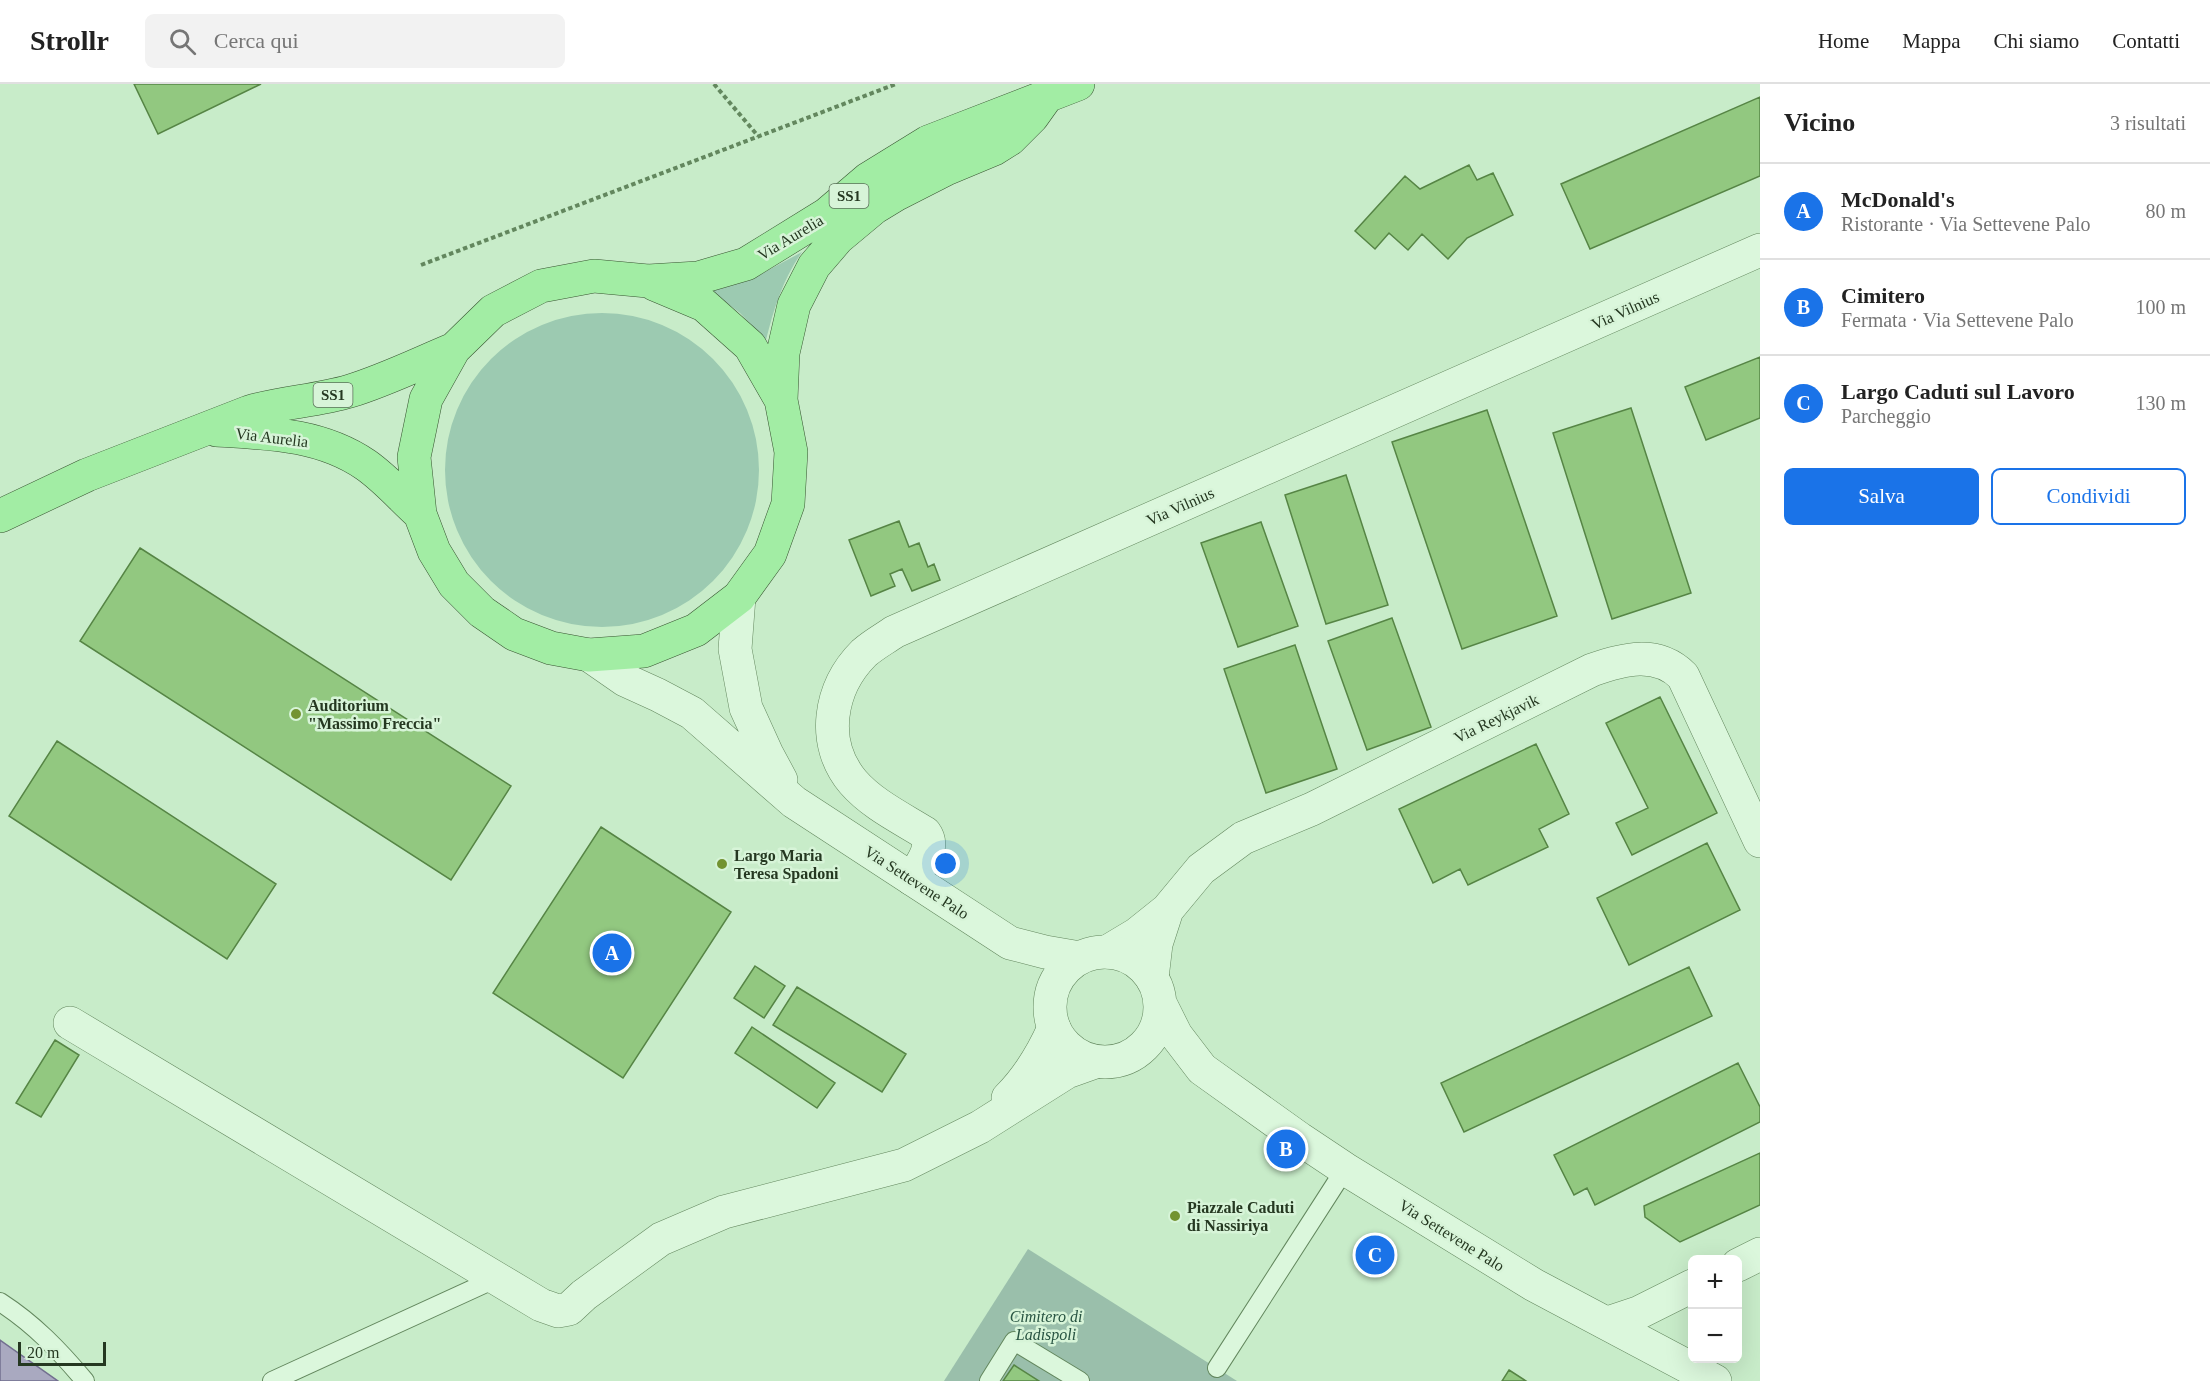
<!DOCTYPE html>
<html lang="it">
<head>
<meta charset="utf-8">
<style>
  :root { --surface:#fff; --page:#f2f2f2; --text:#222; --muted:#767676; --line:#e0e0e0; --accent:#1a73e8 }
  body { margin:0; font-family:"Times New Roman",serif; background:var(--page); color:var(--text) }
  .controls { position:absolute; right:18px; bottom:18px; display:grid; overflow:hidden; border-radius:9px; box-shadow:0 6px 24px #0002 }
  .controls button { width:54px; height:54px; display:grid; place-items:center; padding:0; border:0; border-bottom:2px solid var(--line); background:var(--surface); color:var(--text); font:30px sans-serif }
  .scale { position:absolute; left:18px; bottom:15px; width:88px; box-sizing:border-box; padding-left:6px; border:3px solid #253821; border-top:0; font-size:16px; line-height:21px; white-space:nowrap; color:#253821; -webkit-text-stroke:4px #d7f4d8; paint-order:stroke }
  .you { position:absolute; left:946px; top:780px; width:21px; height:21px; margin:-15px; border:4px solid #fff; border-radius:50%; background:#1a73e8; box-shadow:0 0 0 9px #1a73e833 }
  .badge { display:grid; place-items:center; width:39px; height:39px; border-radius:50%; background:var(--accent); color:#fff; font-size:20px; font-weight:700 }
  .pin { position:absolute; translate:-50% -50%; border:3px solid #fff; box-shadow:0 2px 6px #0006 }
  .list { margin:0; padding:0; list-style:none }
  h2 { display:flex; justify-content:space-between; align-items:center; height:78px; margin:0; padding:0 24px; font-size:26px }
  h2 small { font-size:20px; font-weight:400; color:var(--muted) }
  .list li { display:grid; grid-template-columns:39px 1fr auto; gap:18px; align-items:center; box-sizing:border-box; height:96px; padding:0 24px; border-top:2px solid var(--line) }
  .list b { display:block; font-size:22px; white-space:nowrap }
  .list p { margin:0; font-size:20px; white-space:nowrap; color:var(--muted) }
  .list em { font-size:20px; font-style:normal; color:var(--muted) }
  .actions { display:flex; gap:12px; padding:18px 24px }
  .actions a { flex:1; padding:14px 0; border:2px solid var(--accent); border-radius:9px; text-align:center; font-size:21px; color:var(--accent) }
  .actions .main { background:var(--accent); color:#fff }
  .icon { flex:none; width:33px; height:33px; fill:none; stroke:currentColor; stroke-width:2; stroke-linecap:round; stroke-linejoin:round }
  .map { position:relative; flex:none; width:1760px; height:1297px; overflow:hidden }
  header { display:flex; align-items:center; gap:36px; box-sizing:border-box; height:84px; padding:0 30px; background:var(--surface); border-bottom:2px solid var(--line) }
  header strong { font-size:28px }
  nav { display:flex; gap:33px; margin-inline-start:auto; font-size:21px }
  .search { width:420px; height:54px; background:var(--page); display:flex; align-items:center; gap:15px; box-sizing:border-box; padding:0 21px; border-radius:9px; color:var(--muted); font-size:22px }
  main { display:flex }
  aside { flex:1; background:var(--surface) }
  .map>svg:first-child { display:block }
  .green { fill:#9ccab1 }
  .cemetery { fill:#9abfab }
  .water { fill:#a9a9c0; stroke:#726f8f; stroke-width:1.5 }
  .building { fill:#92c880; stroke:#568545; stroke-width:1.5 }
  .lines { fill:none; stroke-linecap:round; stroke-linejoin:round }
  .service-casing { stroke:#63875e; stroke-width:20 }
  .minor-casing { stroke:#63875e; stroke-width:34 }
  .tertiary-casing { stroke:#63875e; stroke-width:34 }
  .primary-casing { stroke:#395532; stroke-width:34 }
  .path { stroke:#63875e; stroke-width:4; stroke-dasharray:4.5 3; stroke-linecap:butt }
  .service { stroke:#dbf7dc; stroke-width:18 }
  .minor { stroke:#dbf7dc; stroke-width:33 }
  .tertiary { stroke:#dbf7dc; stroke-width:33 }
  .primary { stroke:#a2eda4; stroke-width:33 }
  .poi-dot { fill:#739331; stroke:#d7f4d8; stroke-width:2 }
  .labels { text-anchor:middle; stroke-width:5; stroke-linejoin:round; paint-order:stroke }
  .shield { fill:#d7f4d8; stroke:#5a7058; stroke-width:1.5 }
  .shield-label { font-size:15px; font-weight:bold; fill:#253821 }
  .street-label { font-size:16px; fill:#253821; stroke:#d7f4d8 }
  .poi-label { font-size:16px; font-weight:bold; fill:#253821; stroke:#d7f4d8; text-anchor:start }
  .park-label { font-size:16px; font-style:italic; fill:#285442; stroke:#d7f4d8 }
</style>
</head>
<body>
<header>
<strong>Strollr</strong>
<div class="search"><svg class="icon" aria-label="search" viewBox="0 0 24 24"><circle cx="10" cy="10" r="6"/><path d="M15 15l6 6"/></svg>Cerca qui</div>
<nav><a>Home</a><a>Mappa</a><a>Chi siamo</a><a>Contatti</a></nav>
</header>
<main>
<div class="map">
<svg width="1760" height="1297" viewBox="0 0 1760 1297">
  <rect width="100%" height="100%" fill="#c8ecc9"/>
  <path class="green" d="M802 168C783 195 774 224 766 256L740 229 711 207 761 190Z
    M445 386a157 157 0 1 1 314 0a157 157 0 1 1-314 0Z"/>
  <path class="cemetery" d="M1028 1165 1237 1297H944Z"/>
  <path class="water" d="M0 1256 58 1297H0Z"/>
  <path class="building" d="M134 0H261L158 50Z
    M1760 13V92L1590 165 1561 100Z
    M1469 81 1477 96 1493 89 1513 131 1467 154 1448 175 1422 150 1408 166 1389 149 1375 165 1355 147 1405 92 1420 105Z
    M1760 273V334L1706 356 1685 303Z
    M1631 324 1691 509 1612 535 1553 349Z
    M1487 326 1557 532 1462 565 1392 358Z
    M1346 391 1388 521 1326 540 1285 411Z
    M899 437 909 463 919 459 928 483 934 480 940 496 912 507 902 485 890 490 895 502 871 512 849 456Z
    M1261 438 1298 542 1238 563 1201 459Z
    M140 464 511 702 451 796 80 557Z
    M1392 534 1431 643 1367 666 1328 557Z
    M1295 561 1337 685 1266 709 1224 585Z
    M1660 613 1717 729 1632 771 1616 739 1648 724 1606 639Z
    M57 657 276 800 227 875 9 732Z
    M1536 660 1569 730 1539 745 1548 763 1468 801 1460 785 1433 799 1399 725Z
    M601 743 731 828 623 994 493 909Z
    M1707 759 1740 826 1629 881 1597 814Z
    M755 882 785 902 764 934 734 914Z
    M1689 883 1712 932 1464 1048 1441 999Z
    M797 903 906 970 882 1008 773 941Z
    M752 943 835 999 817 1024 735 969Z
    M55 956 79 971 41 1033 16 1019Z
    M1738 979 1760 1023V1038L1595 1121 1587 1104 1574 1111 1554 1071Z
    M1760 1069V1121L1680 1158 1645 1133 1644 1122Z
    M1014 1281 1039 1297H1003Z
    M1509 1286 1526 1297H1502Z"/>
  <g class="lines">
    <defs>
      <path id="service" d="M0 1218C34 1240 59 1266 85 1297
        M1217 1284 1345 1085
        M272 1297 497 1194
        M989 1297 1014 1257 1080 1297"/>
      <path id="minor" d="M912 795C920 781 936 764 925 749 901 734 872 720 853 698 820 659 829 604 864 569 873 561 884 555 894 548L1760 166
        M1107 868 1137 850 1167 826 1201 785 1243 754 1312 725 1592 586C1623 575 1657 566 1683 592L1760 757
        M1152 894 1156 860 1167 826
        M70 939 541 1221 558 1227 569 1225 584 1211 661 1155 724 1128 904 1081 980 1043 1067 988 1095 978
        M1008 1014C1029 993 1042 971 1054 944
        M1738 1181 1760 1170
        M1608 1239 1638 1229 1692 1202"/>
      <path id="tertiary" d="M739 513 735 565 746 624 767 670 781 696
        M589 571 625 596 658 611 692 629 794 718 1010 859 1045 868 1080 874
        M1050 923a55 55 0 1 1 110 0a55 55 0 1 1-110 0Z
        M1161 921 1176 951 1202 985 1300 1055 1345 1085 1534 1201 1715 1297"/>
      <path id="primary" d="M1047 12 1032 33 1010 55 994 65 946 85 897 110 874 124 838 154 814 182 794 221 783 269 781 316 791 368 788 420 770 470 739 513 696 546 644 567 589 571 551 564 514 550 482 528 454 500 434 467 420 430 414 373 426 315 454 265 493 227 541 202 594 192 648 197 698 194 746 180 827 130 868 95 928 58 1078 0
        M654 200 704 221 750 262 781 316
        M216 346C268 349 321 350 366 381 386 395 402 414 420 430
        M0 432 87 391 249 328C282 318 317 317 350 307 386 296 420 279 454 265"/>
    </defs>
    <use href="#service" class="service-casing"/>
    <use href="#minor" class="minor-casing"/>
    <use href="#tertiary" class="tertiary-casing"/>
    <use href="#primary" class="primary-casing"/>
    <path class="path" d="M714 0 758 52
      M421 181 896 0"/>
    <use href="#service" class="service"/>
    <use href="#minor" class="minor"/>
    <use href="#tertiary" class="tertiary"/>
    <use href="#primary" class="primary"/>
  </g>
  <g class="poi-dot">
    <circle cx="296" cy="630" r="6"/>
    <circle cx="722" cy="780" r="6"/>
    <circle cx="1175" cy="1132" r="6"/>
  </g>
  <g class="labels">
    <g class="shield">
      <rect x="829.5" y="100" width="39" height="24" rx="4.5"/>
      <rect x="313.5" y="299" width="39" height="24" rx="4.5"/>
    </g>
    <g class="shield-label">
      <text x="849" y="117">SS1</text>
      <text x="333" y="316">SS1</text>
    </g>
    <g class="street-label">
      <text transform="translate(790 153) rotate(-31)" y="6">Via Aurelia</text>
      <text transform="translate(1625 226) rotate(-24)" y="6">Via Vilnius</text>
      <text transform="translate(272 353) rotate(7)" y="6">Via Aurelia</text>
      <text transform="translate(1180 422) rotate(-24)" y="6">Via Vilnius</text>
      <text transform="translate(1496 634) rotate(-26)" y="6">Via Reykjavik</text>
      <text transform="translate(917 798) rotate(33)" y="6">Via Settevene Palo</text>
      <text transform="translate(1452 1151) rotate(32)" y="6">Via Settevene Palo</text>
    </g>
    <g class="poi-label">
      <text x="308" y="627">Auditorium<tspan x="308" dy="18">"Massimo Freccia"</tspan></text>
      <text x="734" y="777">Largo Maria<tspan x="734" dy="18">Teresa Spadoni</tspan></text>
      <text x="1187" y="1129">Piazzale Caduti<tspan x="1187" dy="18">di Nassiriya</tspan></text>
    </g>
    <g class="park-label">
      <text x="1046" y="1238">Cimitero di<tspan x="1046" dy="18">Ladispoli</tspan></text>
    </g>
  </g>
</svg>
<div class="controls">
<button>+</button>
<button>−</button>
</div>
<div class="scale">20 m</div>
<div class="you"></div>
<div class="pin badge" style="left:612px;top:869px">A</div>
<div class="pin badge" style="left:1286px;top:1065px">B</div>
<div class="pin badge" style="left:1375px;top:1171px">C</div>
</div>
<aside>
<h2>Vicino<small>3 risultati</small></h2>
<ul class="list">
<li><span class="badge">A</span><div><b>McDonald's</b><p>Ristorante · Via Settevene Palo</p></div><em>80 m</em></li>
<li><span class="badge">B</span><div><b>Cimitero</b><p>Fermata · Via Settevene Palo</p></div><em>100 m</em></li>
<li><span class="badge">C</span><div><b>Largo Caduti sul Lavoro</b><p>Parcheggio</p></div><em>130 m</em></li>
</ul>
<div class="actions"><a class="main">Salva</a><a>Condividi</a></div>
</aside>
</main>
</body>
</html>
